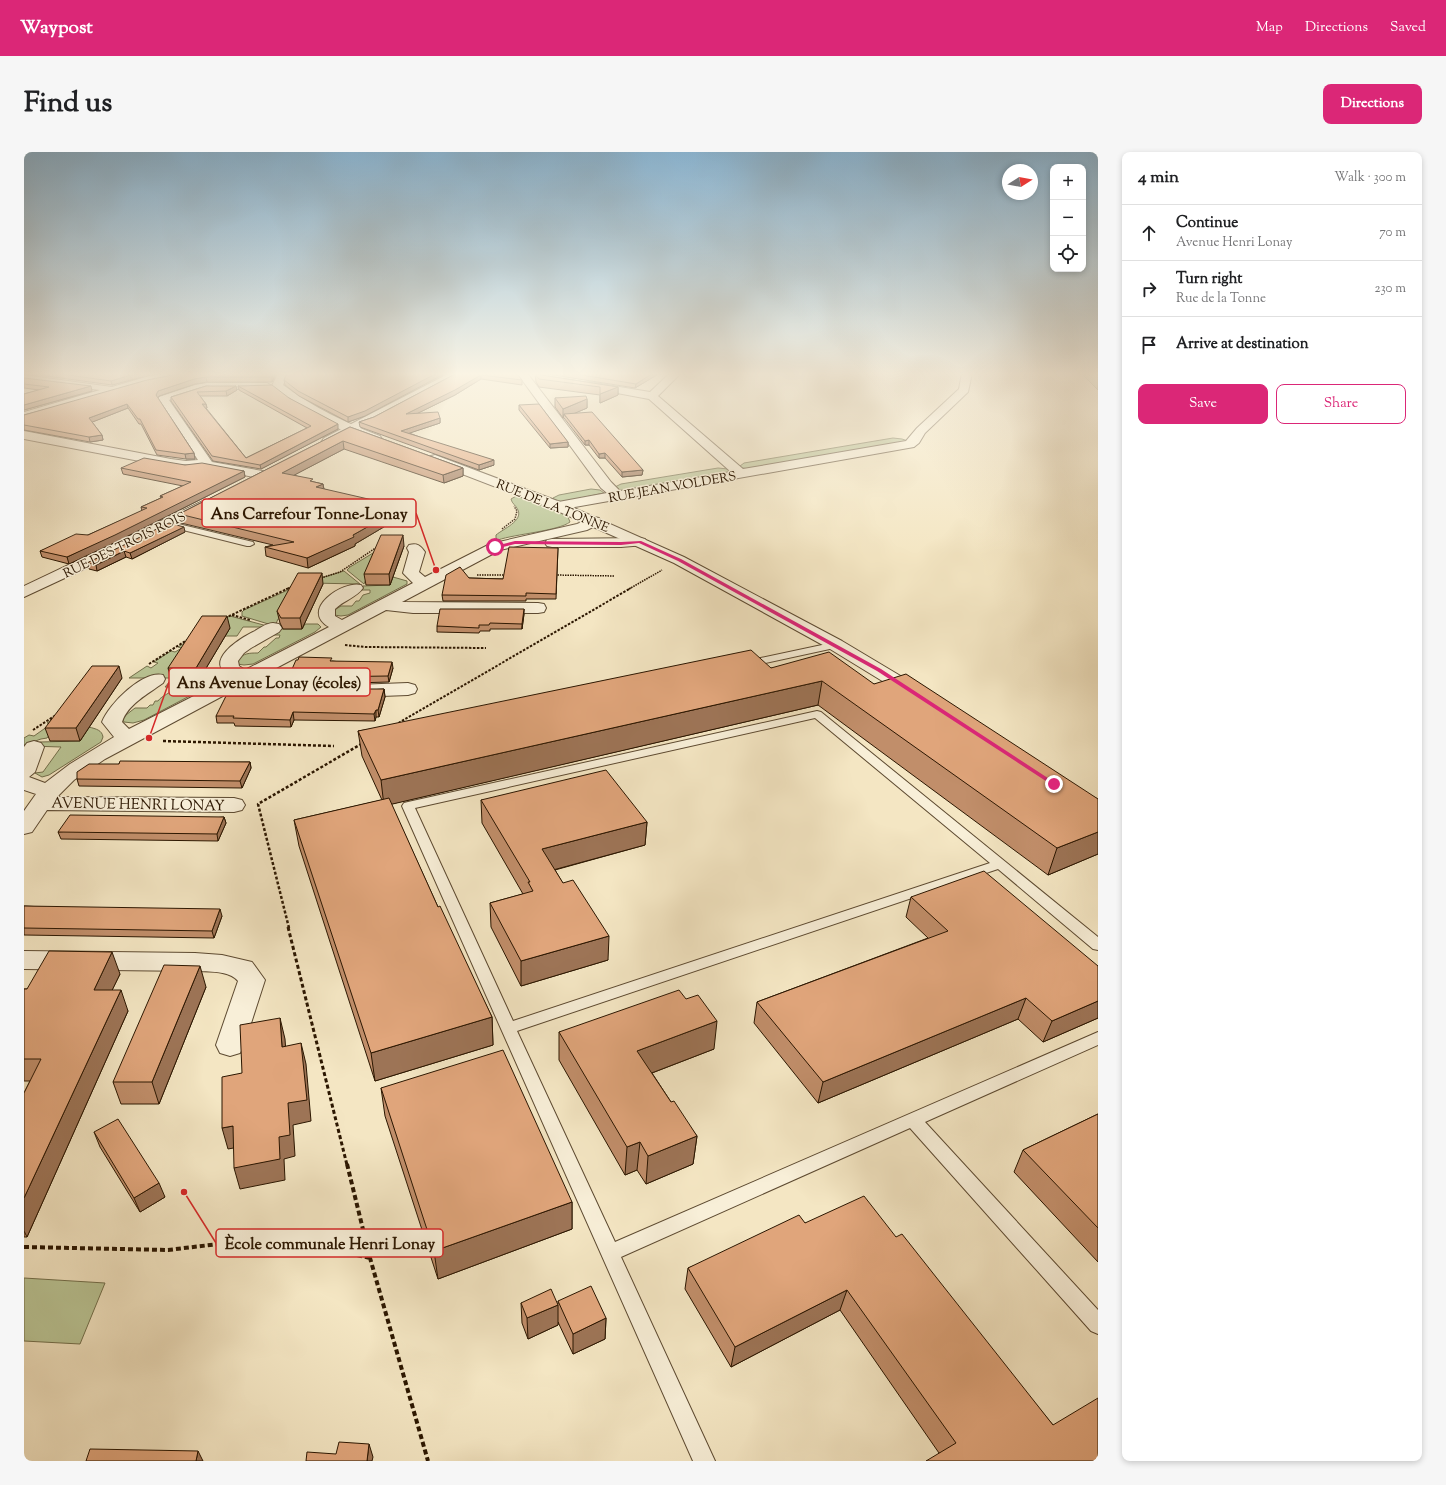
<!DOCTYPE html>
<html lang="en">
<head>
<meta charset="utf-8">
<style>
  :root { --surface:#fff; --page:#f6f6f6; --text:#202124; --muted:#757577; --line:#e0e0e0; --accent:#db2777 }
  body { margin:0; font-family:"Sorts Mill Goudy",serif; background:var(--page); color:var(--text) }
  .controls { position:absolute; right:12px; top:12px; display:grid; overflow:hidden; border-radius:8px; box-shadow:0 2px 6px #0003 }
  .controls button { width:36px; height:36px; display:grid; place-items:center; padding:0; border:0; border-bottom:1px solid var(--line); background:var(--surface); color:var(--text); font:20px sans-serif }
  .compass { position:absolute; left:978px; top:12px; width:36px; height:36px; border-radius:50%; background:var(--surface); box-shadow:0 2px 6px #0003; rotate:79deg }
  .stop { position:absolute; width:12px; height:12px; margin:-9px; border:3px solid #db2777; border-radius:50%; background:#fff }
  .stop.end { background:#db2777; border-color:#fff; box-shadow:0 1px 4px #0008 }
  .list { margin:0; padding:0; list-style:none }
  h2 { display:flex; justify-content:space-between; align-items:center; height:52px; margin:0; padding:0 16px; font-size:17px }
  h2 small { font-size:13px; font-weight:400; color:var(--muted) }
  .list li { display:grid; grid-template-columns:26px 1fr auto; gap:12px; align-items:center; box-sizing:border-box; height:56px; padding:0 16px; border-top:1px solid var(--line) }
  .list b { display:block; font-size:15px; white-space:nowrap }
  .list p { margin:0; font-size:13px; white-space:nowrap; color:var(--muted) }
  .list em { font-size:13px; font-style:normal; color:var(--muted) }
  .actions { display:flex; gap:8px; padding:12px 16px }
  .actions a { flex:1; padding:9px 0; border:1px solid var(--accent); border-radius:8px; text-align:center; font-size:14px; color:var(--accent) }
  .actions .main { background:var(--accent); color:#fff }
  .icon { flex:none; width:22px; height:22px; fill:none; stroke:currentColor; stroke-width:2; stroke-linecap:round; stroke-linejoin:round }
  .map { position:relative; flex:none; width:1074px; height:1309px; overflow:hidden; border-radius:8px }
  header { display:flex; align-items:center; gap:24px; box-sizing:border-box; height:56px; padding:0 20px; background:var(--accent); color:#fff }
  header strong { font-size:19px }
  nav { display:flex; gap:22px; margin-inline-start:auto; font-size:14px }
  .intro { display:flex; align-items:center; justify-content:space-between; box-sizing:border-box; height:96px; padding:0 24px }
  h1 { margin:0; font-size:28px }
  .button { padding:10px 18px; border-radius:8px; background:var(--accent); color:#fff; font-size:14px; font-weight:700 }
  main { display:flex; gap:24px; padding:0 24px }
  aside { flex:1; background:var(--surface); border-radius:8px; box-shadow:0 2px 6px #0003 }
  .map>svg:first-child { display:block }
  .green { fill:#bac595; stroke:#726e4a }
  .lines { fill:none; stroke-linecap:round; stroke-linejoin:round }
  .service-casing { stroke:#5d4a31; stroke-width:2 }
  .minor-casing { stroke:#5d4a31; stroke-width:2 }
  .tertiary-casing { stroke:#5d4a31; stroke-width:2 }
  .path-far4 { stroke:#2b1600; stroke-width:1.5; stroke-dasharray:1.5 1; stroke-linecap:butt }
  .path-far3 { stroke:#2b1600; stroke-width:2; stroke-dasharray:2.5 1.5; stroke-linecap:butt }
  .path-far2 { stroke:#2b1600; stroke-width:2.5; stroke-dasharray:3 2; stroke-linecap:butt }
  .path-far1 { stroke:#2b1600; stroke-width:3; stroke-dasharray:4 2.5; stroke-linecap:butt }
  .path { stroke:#2b1600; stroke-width:4; stroke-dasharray:5 3; stroke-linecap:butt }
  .service { fill:#f8efd8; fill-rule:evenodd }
  .minor { fill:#f8efd8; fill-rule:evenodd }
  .tertiary { fill:#f8efd8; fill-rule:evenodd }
  .wall { fill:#c18e6a; stroke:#2b1600 }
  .shaded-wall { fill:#9d7456; stroke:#2b1600 }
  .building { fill:#e0a57b; stroke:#2b1600 }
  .route { fill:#db2777 }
  .labels { text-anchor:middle; stroke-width:3; stroke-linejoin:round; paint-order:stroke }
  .far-street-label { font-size:13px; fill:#2b1600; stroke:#f8efd8 }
  .street-label { font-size:15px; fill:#2b1600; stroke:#f8efd8 }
  .leader { fill:none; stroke:#d62828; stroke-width:1.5 }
  .callout-dot { fill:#d62828; stroke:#f8efd8; stroke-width:1.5 }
  .callout { fill:#f8efd8; stroke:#d62828; stroke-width:1.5 }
  .callout-label { font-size:16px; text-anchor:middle; font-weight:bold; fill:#2b1600 }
</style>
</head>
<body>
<header>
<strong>Waypost</strong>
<nav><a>Map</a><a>Directions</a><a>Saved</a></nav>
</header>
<div class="intro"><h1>Find us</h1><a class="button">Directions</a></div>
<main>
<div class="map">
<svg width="1074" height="1309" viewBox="0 0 1074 1309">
  <rect width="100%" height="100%" fill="#f4e6c3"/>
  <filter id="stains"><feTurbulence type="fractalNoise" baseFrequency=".005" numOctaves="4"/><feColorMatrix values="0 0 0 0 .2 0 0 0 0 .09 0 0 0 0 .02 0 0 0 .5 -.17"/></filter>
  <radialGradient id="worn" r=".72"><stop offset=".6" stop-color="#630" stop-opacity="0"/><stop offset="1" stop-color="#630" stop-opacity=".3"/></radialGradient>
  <path class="green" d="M1057 221H1074V238Z
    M869 286 878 287 884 289 726 317 718 316 716 314 720 311Z
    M694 316 704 317 707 320 598 339 591 335 597 332Z
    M567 337 576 338 580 341 538 350 530 348 529 346 535 343Z
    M494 343 541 362 544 365 546 370C534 379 491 382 474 388L472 386V383C479 377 499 369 494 358 492 353 488 352 487 347Z
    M354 398 340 432 323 418 326 415Z
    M320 419 336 432 286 431 287 429Z
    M369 425 383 429V432L324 463 317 464 310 463 309 459 317 454H328L332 449H335L339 443 346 441V438H338L339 434 366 433Z
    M275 433 257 467H254L251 474 218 464V460L220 458Z
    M206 464 247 475H219L213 484H201L205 476 183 475Z
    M281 472H294L297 475 291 480 229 512 220 513 213 512V508C220 501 225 501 234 501L240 495H242L252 486H255L256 483H246L252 477H278Z
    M170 485 146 526H105L123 514 127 516 134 511 130 510 147 499 151 500 158 496 154 495Z
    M179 522 196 523 197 525 194 529 120 568 109 571 100 570 98 566 111 556H123L126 553H129L131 549H134C138 543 147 542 150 535H141L147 528H175Z
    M49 553 23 586 17 587 0 593V586L5 583 10 584 27 572 23 571Z
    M65 575C72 577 78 578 79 585L77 590 25 623 18 625 11 621 19 620 37 595 6 594 16 590 56 589Z
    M0 1126 81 1131 56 1192 0 1189Z"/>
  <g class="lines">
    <defs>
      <path id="service" d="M143 370H146L229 390 230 392 226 394H223L143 374Z
        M812 490 815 491 817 493 815 495 723 515 718 512 723 509Z
        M793 559 797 560 1074 785V798L1069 797 974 717 493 879 591 1090 1074 880V893L901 970 1074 1158V1182L1067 1179 886 976 597 1105 691 1309H669L378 654 380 651 384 650ZM791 566 966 711 489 869 391 656Z"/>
      <path id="minor" d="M143 221H166L161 224 124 231 0 267V260L76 238 0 229V223L88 235 122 225Z
        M426 221H439L308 292H300L298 289 300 286Z
        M493 221H503L587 330 596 339 707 320 625 247 561 235 560 233 561 231 565 230 626 240 646 221H657L634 244 719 317 882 289 893 276 935 237 938 221H948L944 240 901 281 895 291 890 295 534 358 529 357 527 354 529 351 583 341 577 336Z
        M183 231H243L248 234 243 237H183L145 248 188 310 244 320 245 323 244 326 239 327 179 315 162 317 147 315 0 287V279L147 307 162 309 174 308 134 247 135 245 171 233Z
        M181 348 186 349 188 352 186 355 103 397 0 445V434Z
        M570 365 575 366 577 369 575 372 563 378 476 398 378 450 514 451 520 452 522 456 520 460 514 461H389L362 458 224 531 233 532 288 533 295 535 297 539 295 543 288 545 233 544 208 539 81 607 50 628 33 645 210 646 218 648 221 653 218 658 210 660 23 658 8 680 0 682V659L12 642 0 638V595L3 591 10 589 17 591 20 595 11 620 5 625 21 631 46 612 90 585 78 570C85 552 119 518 139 523L141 527 139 531C124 542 104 552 98 570L105 577 207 525C178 510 215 487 229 480 235 477 242 471 249 471 251 471 253 472 255 472L258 476 255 480 227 496 220 501 214 509 215 514 221 518 305 475C275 458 319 428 337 433L339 436C333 445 319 449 311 457V464L318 468 389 431 379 421 385 400 383 396 385 393C393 391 396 393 401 400L395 420 401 425 466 392 553 372Z
        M616 386 621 387 623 390 621 393 597 395H528L523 394 521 391 523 388 528 387Z
        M384 531 391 533 393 537 391 541 384 543 331 545 324 543 322 539 324 535 331 533Z
        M0 799 171 801 198 803 228 810 241 828 220 893 216 901 206 904 196 901 192 893 214 829C205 818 184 820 171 819L0 817Z"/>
      <path id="tertiary" d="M254 221H264L259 233C289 255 322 271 356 284L358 287 356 290C340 294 258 248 248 234Z
        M411 303 539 351 660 405 818 489 900 538 902 542 900 546 893 548 886 546 806 497 650 411 529 357 407 310 405 307 407 304Z"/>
    </defs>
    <use href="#service" class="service-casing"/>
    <use href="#minor" class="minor-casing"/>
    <use href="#tertiary" class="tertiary-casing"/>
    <path class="path-far4" d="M478 377 491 367 493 359 490 354
      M453 423H482
      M531 423 591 424
      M297 426 316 420 353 395
      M262 437 267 435
      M605 437 638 418"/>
    <path class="path-far3" d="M208 463 226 468
      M201 466 265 436
      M321 493 341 495 462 496
      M125 512 163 488
      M371 573 607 436
      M9 578 32 563"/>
    <path class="path-far2" d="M139 589 310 594
      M265 776 234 652 339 591"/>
    <path class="path-far1" d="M264 775 323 1013"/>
    <path class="path" d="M323 1012 346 1106 404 1309
      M0 1095 144 1098 253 1085 346 1106"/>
    <use href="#service" class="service"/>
    <use href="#minor" class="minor"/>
    <use href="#tertiary" class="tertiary"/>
  </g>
  <path class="wall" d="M0 221H134L122 224 88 233Z
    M159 221H252L248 230H183L171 232 135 244 134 246 170 301 171 307H162L133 303 117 272H115L104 256 68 270 78 283 79 288 66 290 0 278V263Z
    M433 221H490L498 228V233L457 227 431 243 394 261 416 266V271L385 281 470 313 455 318 336 275 335 270 350 265Z
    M517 221H636L611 236Z
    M511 222 594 235V243L576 251V243L515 235 512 230Z
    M0 226 68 239 0 258V242L15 238 0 236Z
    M260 228 341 264 324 270 275 244 261 233Z
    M182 234 213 238 203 244H176L182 252 183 256H182L222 306 283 276 215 238 214 234 265 246 314 277 237 317 189 309 147 249V245Z
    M531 246 563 247V256L551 261 619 318 618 323 598 325 581 306H575L565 293H561L540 266H539L531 255Z
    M495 253 544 290V295L526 296 495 258Z
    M326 275 439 316V324L420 331 320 297 270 323 290 330 299 332 300 337 380 363 331 392V394L284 416 242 404 241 395 249 393 157 371 155 362Z
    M161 313 220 319 221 325 92 390 45 412 18 405 16 399 64 383 118 359 117 355 137 346 136 344 159 334 99 322 97 316Z
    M161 380 108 407 102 405 73 419 65 417 63 411Z
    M380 394 366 433H342L340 422Z
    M534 396 532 447H502V449H419L418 443 445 426 479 427Z
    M299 432 278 477H259L256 471 253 459Z
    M500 462 498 477H466V479H456L455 481 413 480V474Z
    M206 476 175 528H147L144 516Z
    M308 509 369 516 365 530 294 532 266 530 265 524Z
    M747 516 850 532 1074 647V702L1024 723 794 553 367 652 414 755 468 865 469 893 351 929 275 694 270 668 358 648 338 604 334 579Z
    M98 526 56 589H26L21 576Z
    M360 537 361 545 355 565H352L351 569 270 568 267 575 211 574 210 571H193L192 564 256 544Z
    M226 610 227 616 218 636 55 634 53 627 95 612Z
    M457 648 623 670 621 693 531 718 584 808 497 834 467 775 466 751 499 742 458 671Z
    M200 665 202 671 194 689 37 687 34 680Z
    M887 745 1074 814V866L1019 890 994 867 794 951 730 871 733 850 904 786 882 765Z
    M0 754 198 764 190 786 0 783Z
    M96 822 88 838 104 859 3 1085H0V941L6 929H0V837H3Z
    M182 835 135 952H97L89 930Z
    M535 880 690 897 628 921 647 950 673 984 669 1012 622 1032 613 1018 601 1023 535 908Z
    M357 936 548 1050V1077L414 1127 361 964Z
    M1074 962V1110L990 1020 999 998Z
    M70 980 141 1045 116 1060 76 995Z
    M781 1071 872 1085 1029 1273 1074 1309 915 1301 816 1158 707 1215 661 1137 664 1116Z
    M534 1149 582 1166 581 1187 549 1202 534 1170V1173L504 1187 498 1171 497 1151 534 1152Z"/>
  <path class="shaded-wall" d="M113 221H134L122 224 88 233 87 229Z
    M249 221H252L248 230V225Z
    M413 221H422L341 264 324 270V265Z
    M629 221H636L611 236 612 232Z
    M457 223V227L431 243 382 267V262Z
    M182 225 183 230 171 232 135 244 133 248 132 243 134 239 170 227Z
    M67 234 68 239 0 258V253Z
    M212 234 213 238 203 244 202 239Z
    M594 235V243L576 251V242Z
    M563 247V256L542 265 540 262 539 266V257Z
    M103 252 104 256 66 271 65 266Z
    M178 252H182L183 256 179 257Z
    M416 266V271L377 284V279Z
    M314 272V277L237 317 236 313Z
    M78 283 79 288 66 290 65 285Z
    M565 288V293H561V289Z
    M319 289 320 297 259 329 258 321Z
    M544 290V295L526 296V292Z
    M170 301 171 307H162L161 302Z
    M581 301V306H575V302Z
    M470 308V313L455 318V313Z
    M439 316V324L420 331 419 323Z
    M619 318 618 323 598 325V320Z
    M220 319 221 325 92 390 45 412 43 405Z
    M299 332 300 340 292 335Z
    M379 355 380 363 331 392V394L284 416 283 406 329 383Z
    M160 375 161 380 108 407 106 401Z
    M379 383 380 394 366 433 365 422Z
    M100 399 102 405 73 419 72 413Z
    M298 421 299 432 278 477 276 466Z
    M500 457V462L498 477V472Z
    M203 464 206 476 175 528 172 516Z
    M368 510 369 516 365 530 364 524Z
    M95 514 98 526 56 589 52 576Z
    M798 529 794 553 360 654 357 628Z
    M360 537 361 545 355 565 354 558Z
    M352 558V565L351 569 350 562Z
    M269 560 270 568 267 575 266 568Z
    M226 610 227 616 218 636 216 629Z
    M200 665 202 671 194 689 193 682Z
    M623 670 621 693 518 721V697Z
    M1074 680V702L1024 723 1033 696Z
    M196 757 198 764 190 786 188 779Z
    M585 784 584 808 497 834V809Z
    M88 800 96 822 78 859 70 838Z
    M176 814 182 835 135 952 128 930Z
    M97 838 104 859 3 1085 0 1079V1046Z
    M1002 846 994 867 794 951 799 930Z
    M1074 849V866L1019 890 1028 869Z
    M468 865 469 893 351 929 347 901Z
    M256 866 261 887 263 916 258 895Z
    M693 869 690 897 612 927 613 899Z
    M277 891 282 912 287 969 269 973 271 1004 260 1007 261 1028 216 1037 210 1016 255 985Z
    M209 974 215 995 204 997 198 976Z
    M673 984 669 1012 622 1032 624 1004Z
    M616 990 613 1018 601 1023 603 995Z
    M135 1031 141 1045 116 1060 110 1046Z
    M548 1050V1077L414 1127 410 1099Z
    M823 1138 816 1158 707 1215 711 1195Z
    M534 1153V1173L504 1187 503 1166Z
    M582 1166 581 1187 549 1202V1182Z
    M345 1292 349 1305 348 1309H343Z
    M174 1299 179 1309H172Z"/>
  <path class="building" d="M30 221H113L87 229Z
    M159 221H249L248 225H182L170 227 134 239 132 243 170 301 161 302 132 298 116 267H114L103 252 65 266 78 283 65 285 0 273V263L123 228Z
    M263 221H413L341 259 324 265 274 239 260 228Z
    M433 221H490L494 223 498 228 457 223 431 238 382 262 414 260 416 266 377 279 470 308 455 313 335 270 350 265Z
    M546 221H629L612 232Z
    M511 222 594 235 576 242V235L515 227Z
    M0 226 67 234 0 253V242L25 235 0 232Z
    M248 233 265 246 314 272 236 313 188 304 147 245 182 234H212L202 239 173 240 182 252H178L222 306 287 274 214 234Z
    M562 244 563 247 539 257 531 246Z
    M515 252 544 290 526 292 495 253Z
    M568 260 619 318 598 320 581 301 575 302 565 288 561 289 540 262Z
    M326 275 439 316 419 323 319 289 258 321 289 327 286 329 299 332 292 335 379 355 329 383 330 385 283 406 241 395 270 390 155 362Z
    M120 306 161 313 178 311 220 319 91 383 43 405 16 399 52 382 64 383 123 356 117 355 139 345 136 344 167 330 97 316Z
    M145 371 160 375 106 401 100 399 72 413 63 411Z
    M357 383H379L365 422H340Z
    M485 395 534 396 532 442 502 441V444L418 443 422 423 436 415 445 426 479 427Z
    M274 421H298L276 466H257L253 459Z
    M416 457H500L498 472 466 471 465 473H455V476L413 474Z
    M178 464H203L172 516H144Z
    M727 498 747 516 805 500 850 532 882 522 1074 647V680L1033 696 798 529 357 628 334 579Z
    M275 505 308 506 306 509 368 510 364 524 293 525 265 524 272 508H274Z
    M68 514H95L52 576H21Z
    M259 537H360L354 558H352L350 562 269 560 266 568 209 566 210 564H192L202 544H256Z
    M96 609 226 610 216 629 53 627V620L65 612H95Z
    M582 618 623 670 518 697 539 731 549 728 585 784 497 809 466 751 509 739 504 730H506L457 648Z
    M365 646 414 755 416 754 468 865 347 901 270 668Z
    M46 663 200 665 193 682 34 680Z
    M960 719 1074 814V849L1028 869 1002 846 799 930 733 850 924 779 887 745Z
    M0 754 196 757 188 779 0 776Z
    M25 799 88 800 70 838H97L0 1046V941L17 907H0V837H3Z
    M140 813 176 814 128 930H89Z
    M655 838 662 847 674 843 693 869 613 899 647 950 650 949 673 984 624 1004 616 990 603 995 535 880Z
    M256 866 258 895 277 891 283 948 264 951 266 983 255 985 256 1007 210 1016 209 974 198 976V925L218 921 216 873Z
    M479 898 548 1050 410 1099 357 936Z
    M1074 962V1076L999 998Z
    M94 967 135 1031 110 1046 70 980Z
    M840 1044 872 1085 878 1082 1029 1273 1074 1246V1309H902L932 1291 823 1138 711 1195 664 1116 775 1063 781 1071Z
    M567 1134 582 1166 549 1182 534 1149Z
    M527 1137 534 1153 503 1166 497 1151Z
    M315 1290 345 1292 343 1309H282L283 1300 312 1302Z
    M66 1297 174 1299 172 1309H62Z"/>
  <linearGradient id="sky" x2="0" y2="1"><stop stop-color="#8bb8d7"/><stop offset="0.55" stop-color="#faf4e4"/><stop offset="1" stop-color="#faf4e4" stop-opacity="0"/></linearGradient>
  <rect width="1074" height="404" fill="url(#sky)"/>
  <path class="route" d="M491 389 597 390 617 389 657 407 857 517 1033 632 1028 633 853 519 654 409 615 391 597 393 491 392 471 397 468 395Z"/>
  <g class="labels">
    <g class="far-street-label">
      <text transform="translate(648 334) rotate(-10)" y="5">RUE JEAN VOLDERS</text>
      <text transform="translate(529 353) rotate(22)" y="5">RUE DE LA TONNE</text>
      <text transform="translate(100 392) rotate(-26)" y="5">RUE DES TROIS ROIS</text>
    </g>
    <g class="street-label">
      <text transform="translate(114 652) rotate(1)" y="5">AVENUE HENRI LONAY</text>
    </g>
  </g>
  <path class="leader" d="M412 418L392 361M125 586L145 530M160 1040L192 1091"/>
  <g class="callout-dot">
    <circle cx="412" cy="418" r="4"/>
    <circle cx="125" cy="586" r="4"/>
    <circle cx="160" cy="1040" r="4"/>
  </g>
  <g class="callout">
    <rect x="178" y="347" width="214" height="28" rx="4"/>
    <rect x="145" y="516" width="201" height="28" rx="4"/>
    <rect x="192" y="1077" width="227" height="28" rx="4"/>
  </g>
  <g class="callout-label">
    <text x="285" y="367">Ans Carrefour Tonne-Lonay</text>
    <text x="245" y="536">Ans Avenue Lonay (écoles)</text>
    <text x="306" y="1097">Ècole communale Henri Lonay</text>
  </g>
  <rect width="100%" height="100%" filter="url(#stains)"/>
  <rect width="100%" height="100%" fill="url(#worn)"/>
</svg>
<div class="controls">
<button>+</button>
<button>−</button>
<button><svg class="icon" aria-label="locate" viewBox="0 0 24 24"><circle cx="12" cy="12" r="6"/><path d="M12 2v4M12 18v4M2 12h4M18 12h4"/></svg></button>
</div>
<svg class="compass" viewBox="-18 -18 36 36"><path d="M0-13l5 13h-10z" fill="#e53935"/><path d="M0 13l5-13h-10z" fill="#757577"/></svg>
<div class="stop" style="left:471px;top:395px"></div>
<div class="stop end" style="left:1030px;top:632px"></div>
</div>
<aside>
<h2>4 min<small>Walk · 300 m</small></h2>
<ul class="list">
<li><svg class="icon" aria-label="ahead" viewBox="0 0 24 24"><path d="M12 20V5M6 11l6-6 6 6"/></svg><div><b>Continue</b><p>Avenue Henri Lonay</p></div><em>70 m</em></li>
<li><svg class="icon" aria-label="right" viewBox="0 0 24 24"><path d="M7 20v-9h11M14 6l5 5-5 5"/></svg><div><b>Turn right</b><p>Rue de la Tonne</p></div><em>230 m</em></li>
<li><svg class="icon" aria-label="arrive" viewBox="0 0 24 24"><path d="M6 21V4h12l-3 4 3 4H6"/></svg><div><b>Arrive at destination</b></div></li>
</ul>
<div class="actions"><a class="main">Save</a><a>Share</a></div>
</aside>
</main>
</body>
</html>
